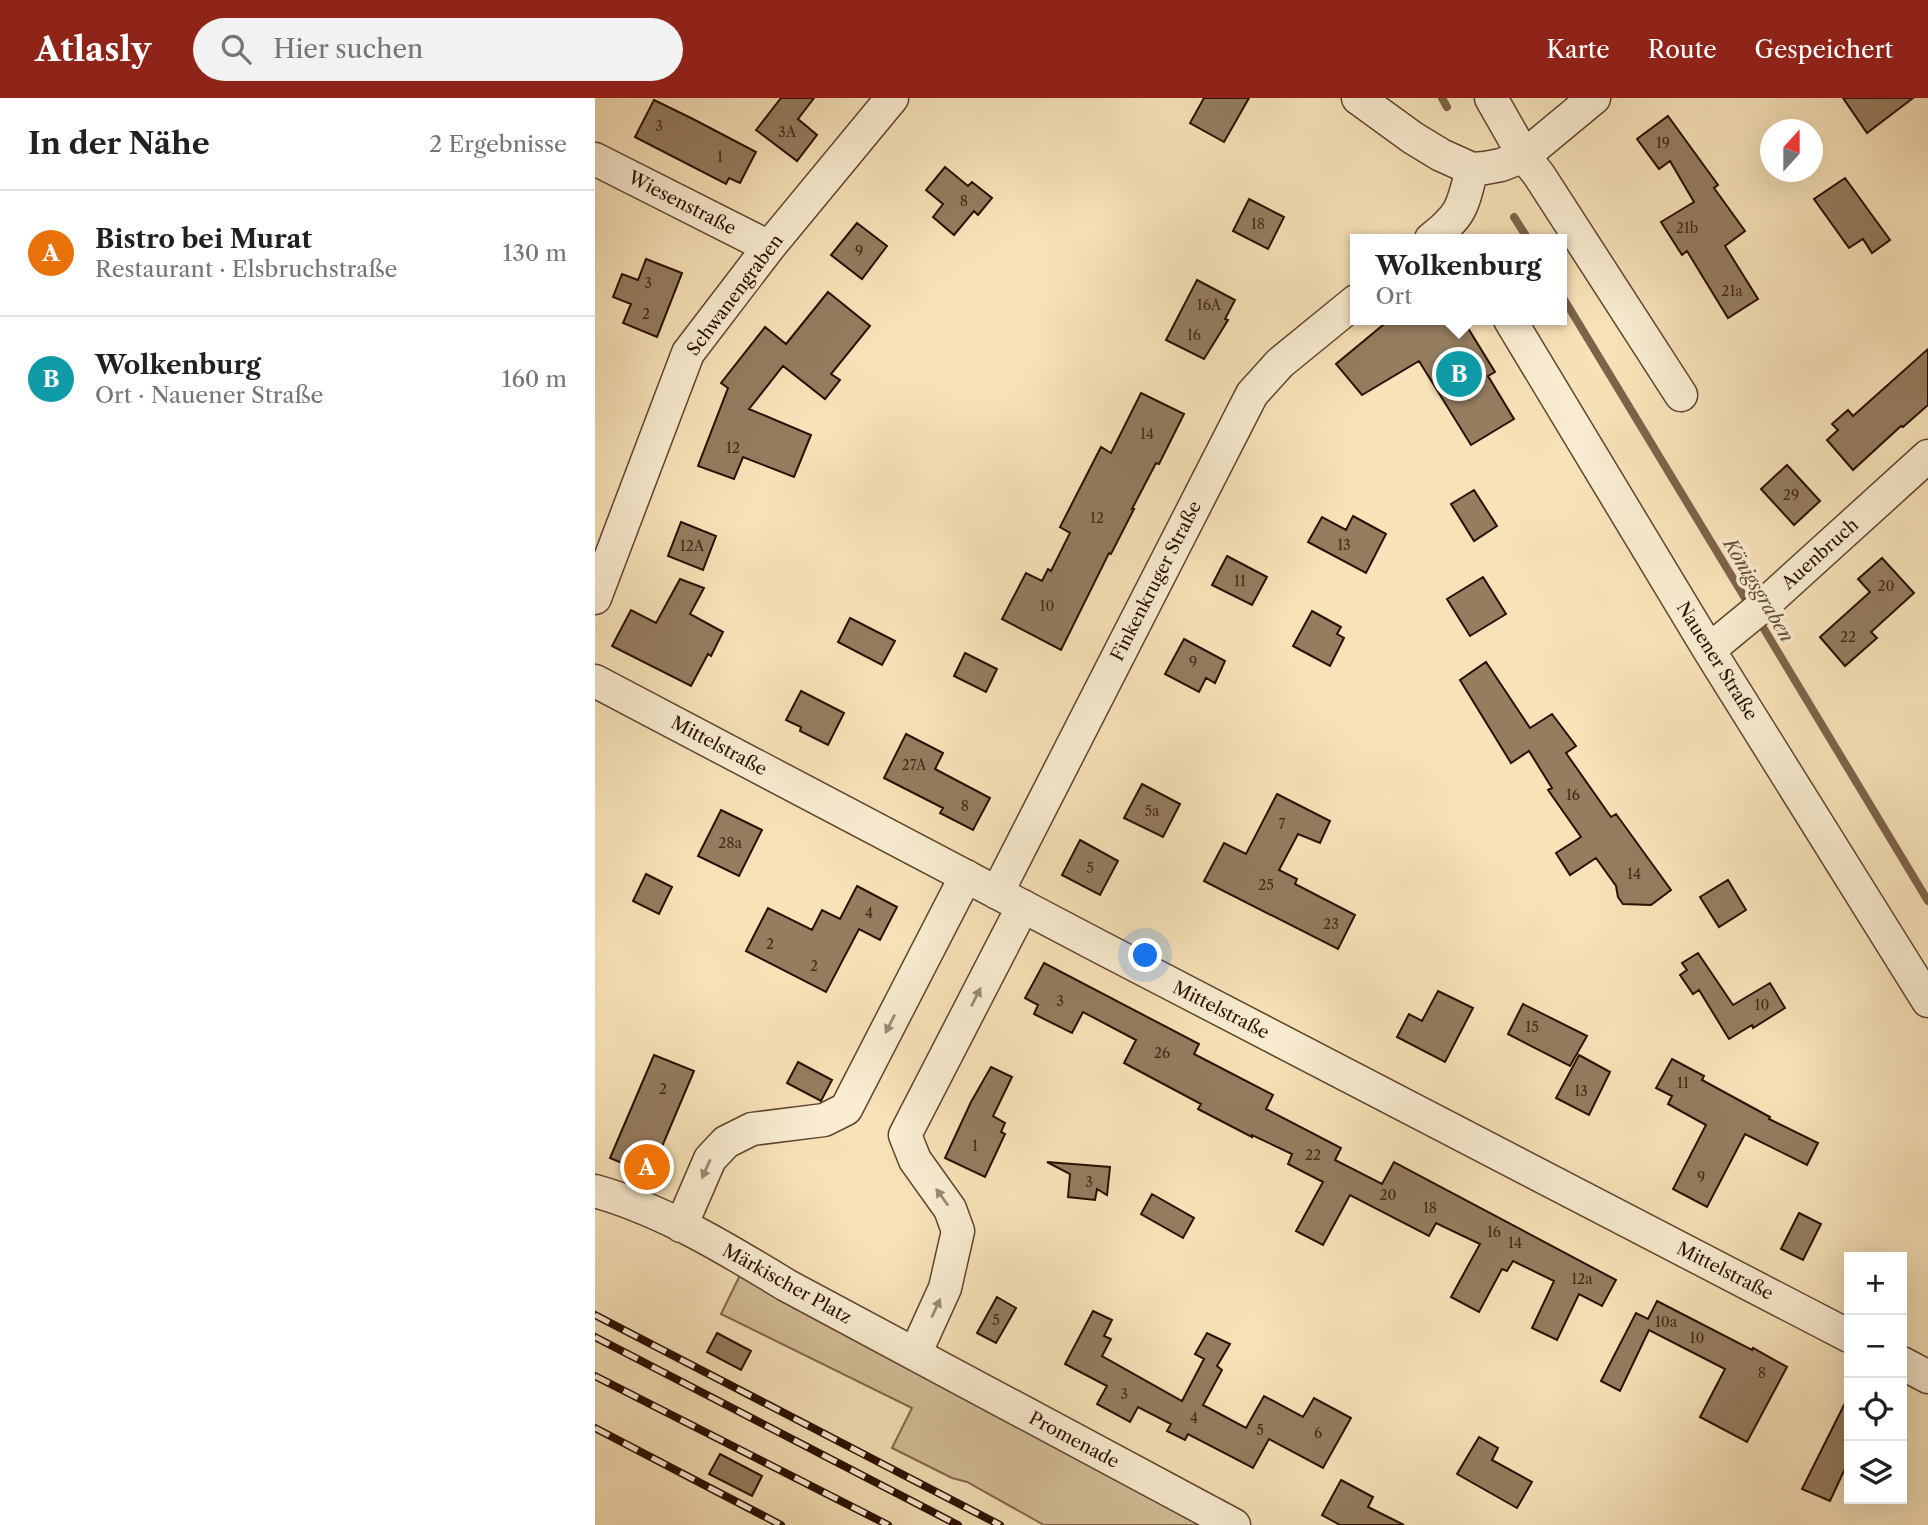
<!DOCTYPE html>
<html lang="de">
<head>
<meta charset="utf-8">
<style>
  :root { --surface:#fff; --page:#f2f2f2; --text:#202124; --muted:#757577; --line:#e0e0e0; --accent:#8f2418 }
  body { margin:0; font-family:"Libre Caslon Text",serif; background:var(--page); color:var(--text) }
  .controls { position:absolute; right:21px; bottom:21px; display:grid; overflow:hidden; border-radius:0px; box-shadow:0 7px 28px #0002 }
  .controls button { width:63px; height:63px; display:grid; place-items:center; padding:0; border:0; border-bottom:2px solid var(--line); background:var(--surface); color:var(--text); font:35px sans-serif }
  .compass { position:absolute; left:1165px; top:21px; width:63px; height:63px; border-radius:50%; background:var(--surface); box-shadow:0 7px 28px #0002; rotate:21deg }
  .you { position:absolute; left:551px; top:858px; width:24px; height:24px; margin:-18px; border:5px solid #fff; border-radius:50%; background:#1a73e8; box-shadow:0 0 0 10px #1a73e833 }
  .badge { display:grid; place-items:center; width:46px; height:46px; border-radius:50%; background:var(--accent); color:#fff; font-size:23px; font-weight:700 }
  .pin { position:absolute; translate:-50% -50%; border:4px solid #fff; box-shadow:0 2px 7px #0006 }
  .popup { position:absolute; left:755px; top:136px; width:217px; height:91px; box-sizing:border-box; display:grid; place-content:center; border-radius:0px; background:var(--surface); filter:drop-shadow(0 2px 5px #0005); font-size:23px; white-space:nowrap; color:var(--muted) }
  .popup b { font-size:26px; color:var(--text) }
  .popup::after { content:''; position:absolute; left:50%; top:100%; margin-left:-14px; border:14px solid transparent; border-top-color:var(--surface) }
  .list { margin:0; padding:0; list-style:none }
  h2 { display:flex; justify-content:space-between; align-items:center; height:91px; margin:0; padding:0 28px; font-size:30px }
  h2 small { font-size:23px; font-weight:400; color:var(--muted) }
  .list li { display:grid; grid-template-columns:46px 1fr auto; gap:21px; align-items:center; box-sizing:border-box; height:126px; padding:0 28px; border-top:2px solid var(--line) }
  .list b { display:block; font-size:26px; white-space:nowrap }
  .list p { margin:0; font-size:23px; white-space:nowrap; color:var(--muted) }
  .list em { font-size:23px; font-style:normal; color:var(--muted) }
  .icon { flex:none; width:38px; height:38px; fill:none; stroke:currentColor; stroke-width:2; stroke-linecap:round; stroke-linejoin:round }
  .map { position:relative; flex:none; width:1333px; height:1427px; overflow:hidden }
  header { display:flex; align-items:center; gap:42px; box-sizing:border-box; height:98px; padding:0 35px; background:var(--accent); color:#fff }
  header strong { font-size:33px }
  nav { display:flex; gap:38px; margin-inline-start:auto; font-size:24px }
  .search { width:490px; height:63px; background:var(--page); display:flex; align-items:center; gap:18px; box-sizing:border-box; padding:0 24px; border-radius:38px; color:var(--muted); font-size:26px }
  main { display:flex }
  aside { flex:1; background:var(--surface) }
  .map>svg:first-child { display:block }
  .green { fill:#d5bf9a; stroke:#80674d; stroke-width:2 }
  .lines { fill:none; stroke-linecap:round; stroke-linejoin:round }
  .stream { stroke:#7c6349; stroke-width:8 }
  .building { fill:#957d60; stroke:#2a0f00; stroke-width:2 }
  .minor-casing { stroke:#5e442e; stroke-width:35 }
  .minor { stroke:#faedd2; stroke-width:32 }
  .rail-casing { stroke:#2a0f00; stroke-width:8 }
  .rail { stroke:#faedd2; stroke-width:5; stroke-dasharray:16; stroke-linecap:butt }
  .oneway { fill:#9c8974 }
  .labels { text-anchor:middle; stroke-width:7; stroke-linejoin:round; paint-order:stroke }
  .number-label { font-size:14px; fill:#452a18 }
  .street-label { font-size:18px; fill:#2a0f00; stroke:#faedd2 }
  .water-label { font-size:19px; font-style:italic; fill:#674e37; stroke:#faedd2 }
</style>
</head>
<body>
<header>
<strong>Atlasly</strong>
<div class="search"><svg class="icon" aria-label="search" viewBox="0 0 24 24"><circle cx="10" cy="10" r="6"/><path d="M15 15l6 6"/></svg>Hier suchen</div>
<nav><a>Karte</a><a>Route</a><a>Gespeichert</a></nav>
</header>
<main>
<aside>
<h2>In der Nähe<small>2 Ergebnisse</small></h2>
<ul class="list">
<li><span class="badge" style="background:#e8710a">A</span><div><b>Bistro bei Murat</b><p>Restaurant · Elsbruchstraße</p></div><em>130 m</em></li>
<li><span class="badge" style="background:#0f9aa8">B</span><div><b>Wolkenburg</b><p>Ort · Nauener Straße</p></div><em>160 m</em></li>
</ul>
</aside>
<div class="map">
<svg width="1333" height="1427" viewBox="0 0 1333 1427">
  <rect width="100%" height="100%" fill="#f8e3b9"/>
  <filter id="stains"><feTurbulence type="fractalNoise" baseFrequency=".00286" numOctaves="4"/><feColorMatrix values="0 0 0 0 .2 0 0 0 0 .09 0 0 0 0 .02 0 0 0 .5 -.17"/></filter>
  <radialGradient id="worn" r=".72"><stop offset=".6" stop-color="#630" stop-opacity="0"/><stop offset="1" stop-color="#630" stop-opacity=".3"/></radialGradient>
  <path class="green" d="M147 1173 613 1427H449L372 1384 357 1380 297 1350 317 1310 126 1216Z"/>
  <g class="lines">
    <path class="stream" d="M847 0 852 9
      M919 119 933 141
      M967 198 1156 510
      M1163 521 1333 803"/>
  </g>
  <path class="building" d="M186 0H219L203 21 222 37 202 63 161 32Z
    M609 0H654L629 44 595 25Z
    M1248 0H1318L1272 35Z
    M59 2 98 21 161 54 145 85 134 80 131 86 40 39Z
    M1073 18 1123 87 1119 90 1150 133 1130 148 1163 201 1133 220 1092 153 1087 157 1066 124 1099 104 1075 63 1064 71 1042 41Z
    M350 69 373 88 377 84 397 100 383 117 379 113 359 137 338 119 348 106 331 92Z
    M1250 80 1295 142 1277 155 1268 141 1254 150 1219 101Z
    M654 101 689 119 673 151 638 133Z
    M262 125 292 148 267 181 236 157Z
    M51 161 87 175 62 239 28 225 36 206 18 199 27 176 43 182Z
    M602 182 640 202 630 221 633 222 609 261 571 242Z
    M233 194 275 228 236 276 245 282 230 301 188 268 154 311 216 337 199 379 148 359 139 381 103 368 133 290 126 285 170 229 191 246Z
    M794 222H868L900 274 893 278 919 321 876 347 824 263 767 297 741 266Z
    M1333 251V307L1308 329 1306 328 1258 372 1232 342 1243 332 1237 326 1253 312 1258 318Z
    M546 295 589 316 564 366 561 365 537 411H539L516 456 514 455 466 552 407 521 431 475 447 483 453 471 456 473 475 435 465 429 506 349 516 355Z
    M1192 367 1225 403 1199 427 1166 391Z
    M879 392 902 428 879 443 856 406Z
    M758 418 791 436 771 475 713 444 727 419 751 432Z
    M86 424 121 438 108 472 73 458Z
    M632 458 672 479 657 507 617 487Z
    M1287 460 1319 495 1276 534 1282 540 1250 568 1225 539 1275 494 1263 481Z
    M888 479 911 516 875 538 852 501Z
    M85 481 109 490 95 516 128 534 116 558 113 556 96 588 17 548 36 512 61 525Z
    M717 513 746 529 742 536 749 540 735 568 698 548Z
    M255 520 300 543 287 567 243 544Z
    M589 541 630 563 620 585 611 580 604 594 570 576Z
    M370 555 402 571 391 594 359 578Z
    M891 564 935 630 957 616 981 648 971 655 1016 719 1021 716 1076 792 1056 807 1028 806 1023 799 1021 788 1001 760 975 777 961 755 986 739 953 692 957 690 934 653 916 665 865 582Z
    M206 593 249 615 233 647 205 633 206 629 191 622Z
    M311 636 348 655 340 671 395 700 378 732 345 715 348 710 289 680Z
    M547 686 585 706 568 739 529 720Z
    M682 696 735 723 725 745 703 736 684 772 702 781 700 786 760 817 743 851 609 783 629 745 651 756Z
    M126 712 167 732 144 778 103 758Z
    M485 742 523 763 505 797 467 777Z
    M51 776 77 789 64 816 38 803Z
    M1133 782 1151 812 1124 829 1105 799Z
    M262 788 302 809 285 842 264 831 231 894 151 853 173 810 217 832 227 812 245 821Z
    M1103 855 1138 907 1175 885 1190 910 1158 930 1157 927 1134 941 1104 892 1098 896 1085 877 1092 872 1087 865Z
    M449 865 604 946 599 956 678 997 671 1011 746 1050 740 1062 787 1086 799 1064 1021 1182 1007 1208 984 1196 962 1242 937 1230 959 1183 918 1163 912 1173 907 1171 884 1214 856 1199 885 1146 841 1125 834 1138 755 1097 728 1147 701 1133 728 1084 693 1066 697 1056 657 1037V1039L603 1011 606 1006 529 965 541 942 488 914 477 935 439 916 443 907 430 900Z
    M843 893 878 910 850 964 802 939 814 916 827 923Z
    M928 906 992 938 975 968 913 936Z
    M59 957 99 973 55 1077 15 1060Z
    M984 957 1015 974 994 1017 961 1000Z
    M1077 961 1109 978 1107 982 1175 1019 1174 1021 1223 1045 1212 1067 1150 1036 1112 1109 1078 1091 1111 1027 1073 1006 1077 998 1061 990Z
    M203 964 237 982 226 1003 192 985Z
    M396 969 417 979 398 1018 410 1025 406 1034 410 1036 390 1079 350 1060 376 1004Z
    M452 1064 515 1069 512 1097 502 1091 500 1102 473 1099 475 1076Z
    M557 1096 599 1120 588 1140 546 1116Z
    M1204 1115 1226 1126 1208 1162 1186 1151Z
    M402 1199 421 1210 401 1245 382 1235Z
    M1062 1203 1157 1252 1158 1250 1192 1269 1152 1344 1105 1319 1130 1271 1054 1232 1025 1293 1006 1283 1041 1215 1053 1221Z
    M498 1213 517 1222 509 1238 516 1241 507 1258 587 1303 609 1261 600 1256 612 1235 635 1246 622 1268 627 1272 608 1307 651 1330 669 1298 708 1319 719 1300 756 1320 728 1370 674 1341 658 1370 593 1336 590 1342 572 1333 576 1326 543 1309 535 1324 502 1306 512 1288 470 1266Z
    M122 1235 156 1253 146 1272 112 1254Z
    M1254 1297V1362L1235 1403 1207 1391Z
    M884 1339 903 1350 897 1362 937 1384 922 1410 862 1376Z
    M125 1356 167 1378 157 1398 114 1376Z
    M746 1382 778 1399 773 1409 809 1427H745L727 1417Z"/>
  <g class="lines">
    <defs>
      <path id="minor" d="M763 0 818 40 846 57 877 71 890 70 906 67 929 58 999 0
        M896 0 929 58 944 77 1086 297
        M0 61 174 149
        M836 141C868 116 867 109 877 71
        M915 222 1114 552 1333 903
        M0 500 93 255 174 149 297 0
        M1114 552 1170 506 1333 358
        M0 583 509 851 1254 1238
        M402 795 657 296 685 265 761 203
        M0 1093C68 1112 132 1151 191 1187L639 1427
        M86 1128 115 1061 131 1044 157 1031 229 1022 251 1011 371 778
        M320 1256 350 1190 363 1133 355 1111 320 1062 310 1037 428 808
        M1307 1265 1333 1279"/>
    </defs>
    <use href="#minor" class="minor-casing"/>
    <use href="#minor" class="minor"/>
    <defs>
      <path id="rail" d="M0 1217 405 1427
        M0 1239 363 1427
        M0 1278 293 1427
        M0 1330 186 1427"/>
    </defs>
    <use href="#rail" class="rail-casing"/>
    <use href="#rail" class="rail"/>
  </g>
  <defs><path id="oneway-solid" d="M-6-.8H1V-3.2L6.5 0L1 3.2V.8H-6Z" transform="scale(1.75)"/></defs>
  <g class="oneway">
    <use href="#oneway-solid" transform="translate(381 899) rotate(-63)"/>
    <use href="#oneway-solid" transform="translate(295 926) rotate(117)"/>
    <use href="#oneway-solid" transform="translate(111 1071) rotate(114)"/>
    <use href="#oneway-solid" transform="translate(347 1099) rotate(-126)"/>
    <use href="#oneway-solid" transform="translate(341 1210) rotate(-65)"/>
  </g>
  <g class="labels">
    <g class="number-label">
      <text x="64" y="33">3</text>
      <text x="192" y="39">3A</text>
      <text x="1068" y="50">19</text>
      <text x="125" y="64">1</text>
      <text x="369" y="108">8</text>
      <text x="663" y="131">18</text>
      <text x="1092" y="135">21b</text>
      <text x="264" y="158">9</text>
      <text x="53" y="190">3</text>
      <text x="1137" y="198">21a</text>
      <text x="614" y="212">16A</text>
      <text x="51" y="221">2</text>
      <text x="599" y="242">16</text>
      <text x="552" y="341">14</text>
      <text x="138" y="355">12</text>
      <text x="1196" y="402">29</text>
      <text x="502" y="425">12</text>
      <text x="749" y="452">13</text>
      <text x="97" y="453">12A</text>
      <text x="645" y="488">11</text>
      <text x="1291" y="493">20</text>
      <text x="452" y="513">10</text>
      <text x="1253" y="544">22</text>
      <text x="598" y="569">9</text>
      <text x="319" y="672">27A</text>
      <text x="978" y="702">16</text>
      <text x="370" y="713">8</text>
      <text x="557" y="718">5a</text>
      <text x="687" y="731">7</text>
      <text x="135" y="750">28a</text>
      <text x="495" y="775">5</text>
      <text x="1039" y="781">14</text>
      <text x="671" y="792">25</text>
      <text x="274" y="820">4</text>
      <text x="736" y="831">23</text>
      <text x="175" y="851">2</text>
      <text x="219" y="873">2</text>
      <text x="465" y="908">3</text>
      <text x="1167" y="912">10</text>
      <text x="937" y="934">15</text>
      <text x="567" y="960">26</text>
      <text x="1088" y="990">11</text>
      <text x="68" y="996">2</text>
      <text x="986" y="998">13</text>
      <text x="380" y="1053">1</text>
      <text x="718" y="1062">22</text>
      <text x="1106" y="1084">9</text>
      <text x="494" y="1089">3</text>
      <text x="793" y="1102">20</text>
      <text x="835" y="1115">18</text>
      <text x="899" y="1139">16</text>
      <text x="920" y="1150">14</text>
      <text x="987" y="1186">12a</text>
      <text x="401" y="1227">5</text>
      <text x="1071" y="1229">10a</text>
      <text x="1102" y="1245">10</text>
      <text x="1167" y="1280">8</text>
      <text x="529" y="1301">3</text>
      <text x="599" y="1325">4</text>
      <text x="665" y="1337">5</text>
      <text x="723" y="1340">6</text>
    </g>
    <g class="street-label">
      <text transform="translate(87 105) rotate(27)" y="6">Wiesenstraße</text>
      <text transform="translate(140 197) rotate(-53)" y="6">Schwanengraben</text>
      <text transform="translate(1225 456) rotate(-42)" y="6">Auenbruch</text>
      <text transform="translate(561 483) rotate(-63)" y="6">Finkenkruger Straße</text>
      <text transform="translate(1122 563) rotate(58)" y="6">Nauener Straße</text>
      <text transform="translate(124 648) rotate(28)" y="6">Mittelstraße</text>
      <text transform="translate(626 912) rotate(27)" y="6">Mittelstraße</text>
      <text transform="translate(1130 1173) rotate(27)" y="6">Mittelstraße</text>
      <text transform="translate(192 1186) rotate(29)" y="6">Märkischer Platz</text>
      <text transform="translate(479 1342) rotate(28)" y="6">Promenade</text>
    </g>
    <g class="water-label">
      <text transform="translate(1164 492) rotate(59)" y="7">Königsgraben</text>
    </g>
  </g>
  <rect width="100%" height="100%" filter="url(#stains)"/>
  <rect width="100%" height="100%" fill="url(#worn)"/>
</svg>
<div class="controls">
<button>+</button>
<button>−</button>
<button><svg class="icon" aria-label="locate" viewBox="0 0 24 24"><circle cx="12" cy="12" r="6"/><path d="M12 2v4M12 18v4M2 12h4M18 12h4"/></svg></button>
<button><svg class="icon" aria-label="layers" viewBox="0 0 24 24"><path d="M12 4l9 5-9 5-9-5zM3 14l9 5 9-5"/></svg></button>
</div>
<svg class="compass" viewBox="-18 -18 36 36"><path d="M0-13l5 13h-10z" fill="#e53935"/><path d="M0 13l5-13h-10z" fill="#757577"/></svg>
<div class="you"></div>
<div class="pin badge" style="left:52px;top:1069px;background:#e8710a">A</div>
<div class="pin badge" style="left:864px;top:276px;background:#0f9aa8">B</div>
<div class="popup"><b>Wolkenburg</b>Ort</div>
</div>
</main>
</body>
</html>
